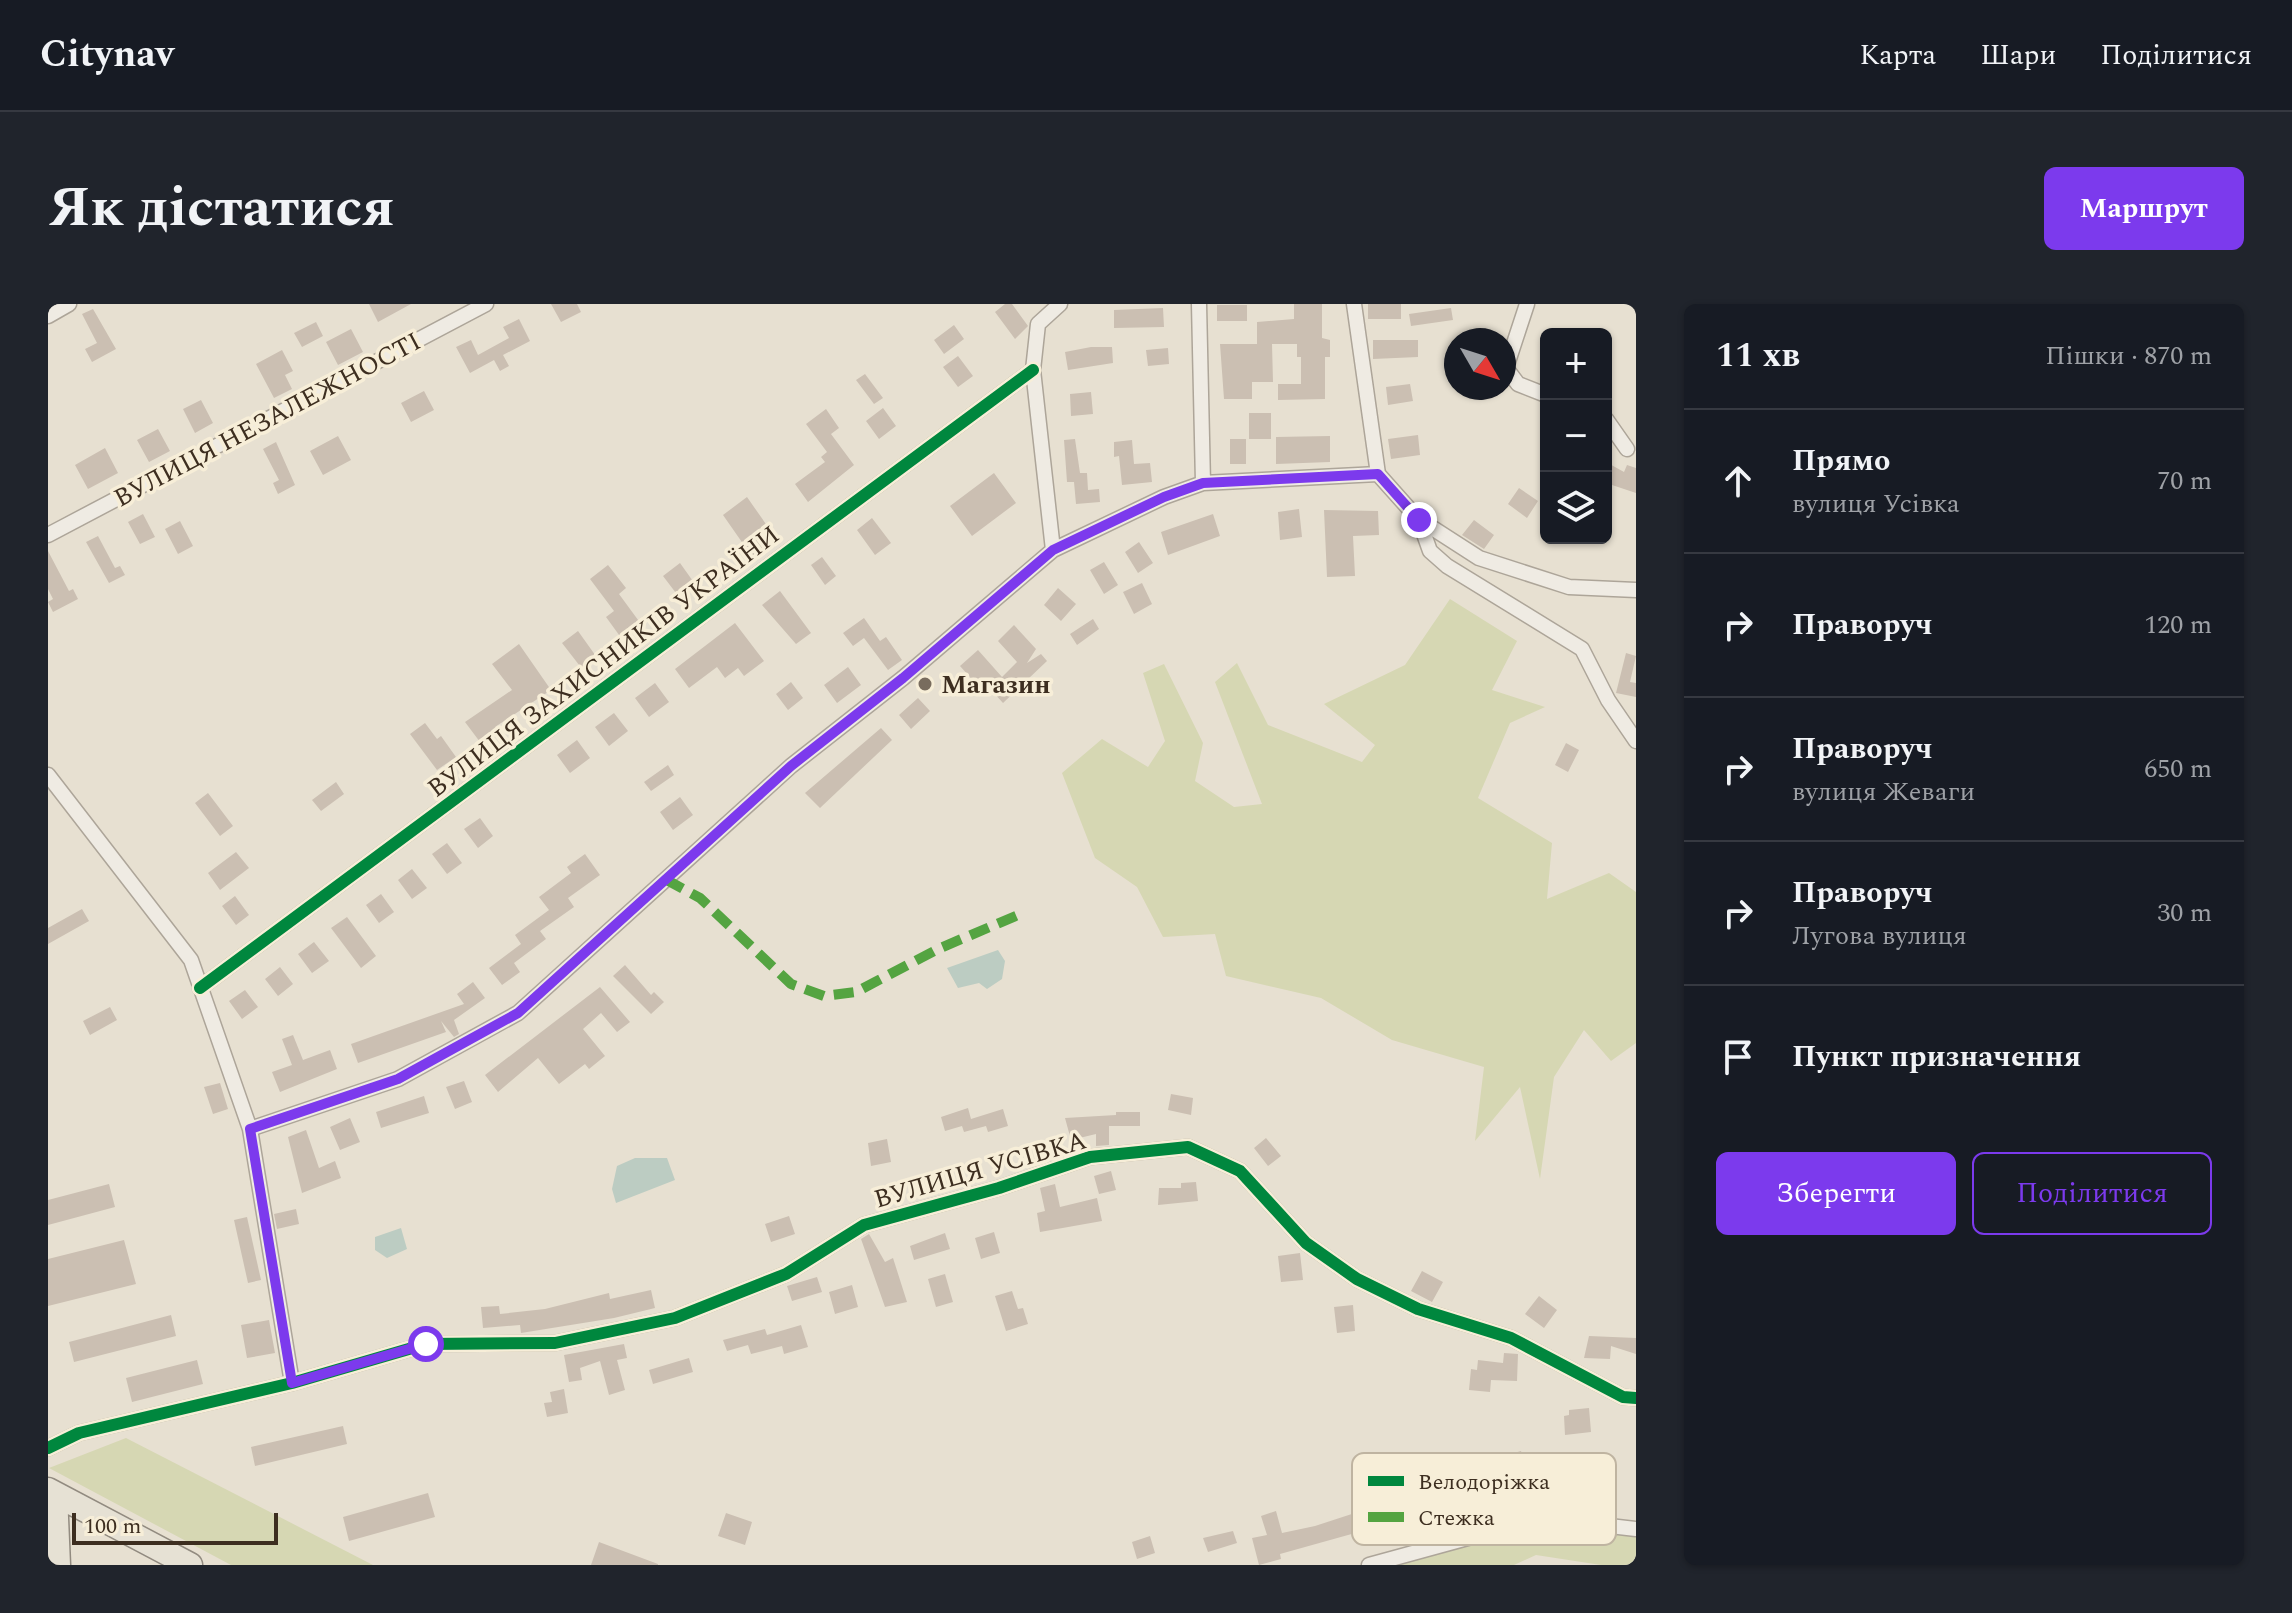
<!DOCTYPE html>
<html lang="uk">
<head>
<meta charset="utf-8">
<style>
  :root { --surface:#171b24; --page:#20242c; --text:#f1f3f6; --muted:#9ea1a6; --line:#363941; --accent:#7c3aed }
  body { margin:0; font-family:Spectral,serif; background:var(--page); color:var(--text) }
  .controls { position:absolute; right:24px; top:24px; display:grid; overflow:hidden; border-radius:12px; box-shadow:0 2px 6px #0004 }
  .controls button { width:72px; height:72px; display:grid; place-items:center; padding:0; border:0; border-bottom:2px solid var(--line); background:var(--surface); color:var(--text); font:40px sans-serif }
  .compass { position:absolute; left:1396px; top:24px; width:72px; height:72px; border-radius:50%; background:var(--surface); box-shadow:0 2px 6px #0004; rotate:129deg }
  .scale { position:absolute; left:24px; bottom:20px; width:206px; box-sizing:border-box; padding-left:8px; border:4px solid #3d2e20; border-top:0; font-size:22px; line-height:28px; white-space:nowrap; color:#3d2e20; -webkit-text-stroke:6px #f7eed8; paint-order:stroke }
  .stop { position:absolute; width:24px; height:24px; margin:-18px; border:6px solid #7c3aed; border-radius:50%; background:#fff }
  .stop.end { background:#7c3aed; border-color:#fff; box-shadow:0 2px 8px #0008 }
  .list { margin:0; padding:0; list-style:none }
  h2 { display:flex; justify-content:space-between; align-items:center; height:104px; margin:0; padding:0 32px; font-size:34px }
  h2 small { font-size:26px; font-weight:400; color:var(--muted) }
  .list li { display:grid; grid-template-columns:52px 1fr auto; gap:24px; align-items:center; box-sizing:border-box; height:144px; padding:0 32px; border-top:2px solid var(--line) }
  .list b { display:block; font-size:30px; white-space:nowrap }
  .list p { margin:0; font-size:26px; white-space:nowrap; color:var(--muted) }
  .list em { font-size:26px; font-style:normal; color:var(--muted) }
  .actions { display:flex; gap:16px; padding:24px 32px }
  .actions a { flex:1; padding:18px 0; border:2px solid var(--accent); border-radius:12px; text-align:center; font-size:28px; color:var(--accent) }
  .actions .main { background:var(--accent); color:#fff }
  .icon { flex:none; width:44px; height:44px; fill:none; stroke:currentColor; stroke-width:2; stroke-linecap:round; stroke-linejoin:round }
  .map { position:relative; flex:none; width:1588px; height:1261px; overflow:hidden; border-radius:12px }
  header { display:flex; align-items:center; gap:48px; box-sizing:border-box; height:112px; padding:0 40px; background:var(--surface); border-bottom:2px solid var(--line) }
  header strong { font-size:38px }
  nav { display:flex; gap:44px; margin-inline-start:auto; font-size:28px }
  .intro { display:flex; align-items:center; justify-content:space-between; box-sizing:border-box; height:192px; padding:0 48px }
  h1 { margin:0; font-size:56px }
  .button { padding:20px 36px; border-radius:12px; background:var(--accent); color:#fff; font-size:28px; font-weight:700 }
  main { display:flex; gap:48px; padding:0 48px }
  aside { flex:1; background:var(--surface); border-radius:12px; box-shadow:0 2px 6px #0004 }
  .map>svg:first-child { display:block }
  .green { fill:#d6d7b3 }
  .water { fill:#bcccc2 }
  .building { fill:#cbbfb2 }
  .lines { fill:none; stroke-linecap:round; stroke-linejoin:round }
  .street-casing { stroke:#ada599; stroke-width:17 }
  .primary-casing { stroke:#928b80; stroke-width:27 }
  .street { stroke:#efebe3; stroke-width:14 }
  .primary { stroke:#e6e1d4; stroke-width:24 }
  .quiet { stroke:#54a441; stroke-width:10; stroke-dasharray:20 10; stroke-linecap:butt }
  .cycleway-casing { stroke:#f7eed8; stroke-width:17 }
  .cycleway { stroke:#00873e; stroke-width:12 }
  .route { stroke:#7c3aed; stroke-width:10 }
  .poi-dot { fill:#786c5e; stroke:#f7eed8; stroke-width:3 }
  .labels { text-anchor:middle; stroke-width:7; stroke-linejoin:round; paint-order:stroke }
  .street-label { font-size:26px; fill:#3d2e20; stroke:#f7eed8 }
  .poi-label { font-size:26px; font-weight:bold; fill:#3d2e20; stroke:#f7eed8; text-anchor:start }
  .key { fill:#f7eed8; stroke:#bfb4a1; stroke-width:2 }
  .key-label { font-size:22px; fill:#3d2e20 }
</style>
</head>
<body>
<header>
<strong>Citynav</strong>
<nav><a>Карта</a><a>Шари</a><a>Поділитися</a></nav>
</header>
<div class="intro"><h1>Як дістатися</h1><a class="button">Маршрут</a></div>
<main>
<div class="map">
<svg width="1588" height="1261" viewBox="0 0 1588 1261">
  <rect width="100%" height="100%" fill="#e7e0d1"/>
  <path class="green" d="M1402 295 1469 337 1444 386 1497 403 1462 419 1430 494 1504 539 1499 595 1561 569 1588 588V739L1563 757 1536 726 1506 773 1492 875 1472 783 1427 837 1436 763 1344 736 1273 694 1178 672 1167 630 1115 633 1089 583 1047 554 1014 469 1054 435 1100 463 1117 437 1095 369 1116 360 1155 439 1147 477 1186 503 1214 500 1167 378 1189 359 1220 421 1314 458 1327 441 1276 400 1357 361Z
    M78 1134 325 1261H183L1 1164Z
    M1493 1214 1588 1225V1261H1553L1488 1251 1466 1261H1321Z"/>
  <path class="water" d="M950 646 957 657 954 675 939 685 931 679 910 684 899 664Z
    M587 854H619L627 876 568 899 564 885 569 862Z
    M353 924 359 945 339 954 327 946V933Z"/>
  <path class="building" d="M321 0H363L330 18Z
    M503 0H529L533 8 513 18Z
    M957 0H964L980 22 967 35 947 8Z
    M1246 0H1274V34L1282 36V53H1277V95L1230 96V80H1253V53H1249V40H1224L1225 78H1204V95H1176L1172 40H1209V18L1246 15Z
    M1320 0H1353V15H1320Z
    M1169 1H1199V17H1169Z
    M1115 4 1116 23 1066 24V6Z
    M1403 4 1405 16 1363 22 1361 10Z
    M45 5 68 45 44 58 37 45 49 39 34 10Z
    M471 15 482 37 455 51 461 62 452 67 446 56 422 69 408 43 423 36 430 51 461 34 455 23Z
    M268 18 275 32 254 43 246 29Z
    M906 21 916 35 896 50 886 36Z
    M303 25 315 48 290 61 278 38Z
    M1325 36H1370V53L1325 55Z
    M1043 43H1064L1065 59 1020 66 1017 48Z
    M1120 44 1121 60 1100 62 1098 46Z
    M234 46 245 67 237 71 244 85 226 94 208 60Z
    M910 52 925 72 910 83 895 63Z
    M817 70 835 94 826 100 808 76Z
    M1362 80 1365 97 1340 101 1338 83Z
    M376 87 386 106 363 118 353 99Z
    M1043 88 1045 110 1023 112 1022 90Z
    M153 96 165 119 147 129 135 105Z
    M835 104 848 122 831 135 818 117Z
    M778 105 791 124 783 130 806 161 760 198 747 180 777 158 773 153 779 148 758 120Z
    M1201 109H1223V135H1201Z
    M110 125 122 147 101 158 89 136Z
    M1370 131 1372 151 1343 155 1340 135Z
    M290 132 303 156 275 171 262 147Z
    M1282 132V158L1228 160V133Z
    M1027 135 1032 169H1039L1040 186 1051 185 1052 198 1028 200 1026 178H1019L1016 136Z
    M1182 135H1198V160H1182Z
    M1084 136 1086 160 1102 159 1104 178 1074 181 1071 152 1066 153V138Z
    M228 138 247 181 230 190 225 179 231 176 215 145Z
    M57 144 70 169 40 185 27 161Z
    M1558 158 1576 168 1579 161 1588 164V189L1558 179Z
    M946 169 968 199 924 232 902 202Z
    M1471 184 1490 197 1479 214 1460 200Z
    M699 193 729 236 705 254 675 211Z
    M1251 205 1254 233 1232 236 1230 208Z
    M1276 206 1330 207 1331 231 1305 232 1307 272 1279 273Z
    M95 210 107 233 92 240 80 218Z
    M1165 210 1172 232 1120 251 1113 228Z
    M824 214 843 239 827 251 809 226Z
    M1426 216 1446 231 1436 245 1414 231Z
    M132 217 145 242 130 250 117 225Z
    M50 232 67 264 72 262 77 271 61 279 38 238Z
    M1091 238 1105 259 1090 269 1077 248Z
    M0 247 21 287 25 285 30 295 5 308 0 298 5 295 0 285Z
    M774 253 788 272 777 281 763 261Z
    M1056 258 1070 281 1056 290 1042 266Z
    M632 259 647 280 631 293 615 272Z
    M560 261 578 284 571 290 593 320 574 335 558 313 566 307 542 275Z
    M1094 279 1104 300 1086 310 1075 288Z
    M1010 284 1028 300 1013 317 996 301Z
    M732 287 763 329 748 340 714 301Z
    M816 314 832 337 838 333 854 356 840 366 816 334 805 342 795 329Z
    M1045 315 1051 325 1029 341 1022 330Z
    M687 319 716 357 696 372 690 364 677 374 669 363 641 384 627 365Z
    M966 321 988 345 979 359 993 350 999 357 955 399 934 376 929 381 912 362 930 346 954 373 969 358 950 337Z
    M530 327 550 355 535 366 514 339Z
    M471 340 503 386 447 423 449 426 432 438 417 418 464 386 444 360Z
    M1578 349 1588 352 1582 378 1588 379V393L1568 389Z
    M800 363 813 381 789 399 776 381Z
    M743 378 755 394 740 406 728 390Z
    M607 379 621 398 601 413 587 394Z
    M870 394 882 407 863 425 851 411Z
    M566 409 580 427 561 442 547 423Z
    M377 419 389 435 393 432 408 453 389 466 362 430Z
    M833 424 844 436 772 504 757 489Z
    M529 436 542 454 522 469 509 451Z
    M1518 439 1531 446 1520 468 1507 461Z
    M620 461 626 471 603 487 596 478Z
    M288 478 296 490 273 507 264 496Z
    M160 489 185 522 172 532 147 499Z
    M632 493 645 511 625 526 612 508Z
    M432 514 445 532 430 544 416 525Z
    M399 539 414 559 399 570 384 550Z
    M188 548 201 564 172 586 160 569Z
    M537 550 552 571 520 594 526 603 492 627 498 635 466 659 472 668 454 681 441 664 473 640 467 631 501 606 491 593 523 569 519 563Z
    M364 565 379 584 364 595 350 576Z
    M333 590 346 608 331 619 318 601Z
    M187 592 201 611 188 621 174 602Z
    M34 605 41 617 0 640V624Z
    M299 613 328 652 313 664 283 624Z
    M266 638 281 657 264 669 250 650Z
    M577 661 603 691 606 688 616 698 603 710 565 672Z
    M232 663 245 680 230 692 217 675Z
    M425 678 437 694 406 716 411 730 406 733 393 717 398 728 310 759 303 740 416 700 409 690Z
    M552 683 582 718 569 728 553 709 535 725 557 752 541 765 537 760 511 780 490 754 450 788 437 771Z
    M197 686 210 703 194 715 181 697Z
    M62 703 69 716 42 731 35 717Z
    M245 731 255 756 282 746 289 765 232 788 224 768 244 761 234 735Z
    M416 777 424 798 407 805 398 783Z
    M172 779 180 805 165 810 156 783Z
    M1123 790 1145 794 1143 811 1120 806Z
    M376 792 381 809 333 824 328 808Z
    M920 804 923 815 955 805 960 822 940 828 938 822 916 828 914 822 897 827 893 813Z
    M1068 808H1092V822H1061V841L1048 842V830L1023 836 1017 814 1068 811Z
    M302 814 312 838 292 846 282 823Z
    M258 826 271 864 287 857 293 874 254 889 240 833Z
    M1218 834 1233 852 1220 862 1206 844Z
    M839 835 843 858 823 862 820 839Z
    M1063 867 1068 886 1051 890 1046 872Z
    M1148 878 1150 897 1110 901 1111 884H1133V879Z
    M61 880 67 903 0 921V896Z
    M1007 880 1012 903 1049 894 1054 917 992 928 989 909 997 907 992 884Z
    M248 905 251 920 229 925 226 910Z
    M741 912 747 930 723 938 717 920Z
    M199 913 213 976 200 979 186 916Z
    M946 928 952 949 933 955 927 934Z
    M897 929 902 945 866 956 862 942Z
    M821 930 837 958 845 954 859 998 837 1003 813 935Z
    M76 936 88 980 0 1002V955Z
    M1252 949 1255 976 1233 978 1230 952Z
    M1374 967 1395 978 1384 998 1363 987Z
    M897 970 905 998 888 1003 880 975Z
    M769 973 774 988 744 997 739 982Z
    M804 981 810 1003 787 1010 781 988Z
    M603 986 607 1004 566 1014 473 1029 472 1021 435 1024 433 1003 451 1002 452 1010 497 1005 561 989 562 995Z
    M964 987 970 1005 975 1004 980 1020 958 1027 947 992Z
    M1491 992 1509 1006 1496 1024 1477 1010Z
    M1305 1001 1307 1027 1289 1029 1286 1003Z
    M123 1011 128 1032 26 1058 21 1038Z
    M221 1016 227 1049 199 1054 193 1021Z
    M753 1021 760 1043 736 1050 734 1042 703 1050 700 1041 679 1047 675 1036 717 1025 719 1031Z
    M1541 1032 1588 1034V1050L1563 1042 1562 1055 1536 1054Z
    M576 1040 579 1054 569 1056 577 1086 561 1091 552 1057 532 1064 534 1076 521 1078 516 1051Z
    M1456 1049 1470 1050 1469 1077 1443 1076 1442 1088 1421 1086 1423 1065 1429 1066 1430 1056 1455 1059Z
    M641 1054 645 1068 605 1080 601 1066Z
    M149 1056 155 1080 84 1098 78 1074Z
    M516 1085 520 1109 499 1113 496 1099 504 1098 502 1088Z
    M1541 1104 1543 1128 1517 1131 1516 1112 1521 1111V1106Z
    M295 1122 299 1140 207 1162 203 1143Z
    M1473 1147 1479 1168 1493 1165 1498 1186 1479 1191 1477 1184 1445 1192 1440 1174 1461 1170 1456 1152Z
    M1324 1178 1332 1204 1337 1202 1343 1219 1232 1250 1233 1255 1211 1261 1204 1234 1219 1231 1213 1212 1228 1207 1234 1229 1267 1222 1313 1207 1306 1183Z
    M380 1189 387 1213 301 1237 295 1213Z
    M678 1209 704 1218 697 1241 670 1232Z
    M1185 1227 1189 1239 1160 1248 1155 1234Z
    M1102 1232 1107 1249 1089 1255 1084 1238Z
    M551 1238 610 1260V1261H543Z"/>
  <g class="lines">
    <defs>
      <path id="street" d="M1012 0 990 20 985 66 1005 246 1116 193 1155 179 1151 0
        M1479 0 1458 64 1470 80 1498 91
        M0 12 21 0
        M1558 115 1579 145
        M1330 170 1371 216 1382 247 1399 262 1534 345 1560 396 1588 437
        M1155 179 1330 170 1306 0
        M1372 216 1431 254 1521 283 1588 286
        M0 231 438 0
        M0 471 143 656 202 825 244 1079
        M152 684 985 66
        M202 825 350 775 470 709 743 462 855 374 1005 246
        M0 1144 31 1129 244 1079 378 1040 507 1039 627 1014 738 970 816 921 951 884 1042 853 1140 843 1192 867 1258 939 1309 975 1370 1005 1463 1034 1575 1093 1588 1094
        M1321 1261 1493 1214 1588 1225"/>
      <path id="primary" d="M0 1186 142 1261
        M7 1190 10 1261"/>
    </defs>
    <use href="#street" class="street-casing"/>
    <use href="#primary" class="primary-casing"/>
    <use href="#street" class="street"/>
    <use href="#primary" class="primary"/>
    <path class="quiet" d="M617 575 652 594 743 680 776 692 808 688 890 645 970 611"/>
    <defs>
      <path id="cycleway" d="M152 684 985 66
        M0 1144 31 1129 244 1079 378 1040 507 1039 627 1014 738 970 816 921 951 884 1042 853 1140 843 1192 867 1258 939 1309 975 1370 1005 1463 1034 1575 1093 1588 1094"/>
    </defs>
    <use href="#cycleway" class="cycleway-casing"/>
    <use href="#cycleway" class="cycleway"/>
  </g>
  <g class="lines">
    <path class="route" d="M378 1040 244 1079 202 825 350 775 470 709 743 462 855 374 1005 246 1116 193 1155 179 1330 170 1371 216"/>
  </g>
  <circle class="poi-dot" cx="877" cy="380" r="8"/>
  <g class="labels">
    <g class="street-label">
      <text transform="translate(219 115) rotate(-28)" y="9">ВУЛИЦЯ НЕЗАЛЕЖНОСТІ</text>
      <text transform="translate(555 357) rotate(-37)" y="9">ВУЛИЦЯ ЗАХИСНИКІВ УКРАЇНИ</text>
      <text transform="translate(932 865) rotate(-16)" y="9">ВУЛИЦЯ УСІВКА</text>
    </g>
    <g class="poi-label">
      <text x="893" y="389">Магазин</text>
    </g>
  </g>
  <rect x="1304" y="1149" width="264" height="92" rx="12" class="key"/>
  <rect x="1320" y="1172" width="36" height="10" fill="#00873e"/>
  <rect x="1320" y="1208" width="36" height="10" fill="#54a441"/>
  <g class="key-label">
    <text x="1370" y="1185">Велодоріжка</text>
    <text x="1370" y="1221">Стежка</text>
  </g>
</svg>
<div class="controls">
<button>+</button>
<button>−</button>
<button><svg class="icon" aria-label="layers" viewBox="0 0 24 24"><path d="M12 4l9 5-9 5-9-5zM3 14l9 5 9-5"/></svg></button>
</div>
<svg class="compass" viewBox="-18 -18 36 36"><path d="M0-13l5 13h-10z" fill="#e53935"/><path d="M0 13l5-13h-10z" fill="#9ea1a6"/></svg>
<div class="scale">100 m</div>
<div class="stop" style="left:378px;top:1040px"></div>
<div class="stop end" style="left:1371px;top:216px"></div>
</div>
<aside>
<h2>11 хв<small>Пішки · 870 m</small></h2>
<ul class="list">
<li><svg class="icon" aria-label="ahead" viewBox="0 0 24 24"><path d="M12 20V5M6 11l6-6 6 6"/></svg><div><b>Прямо</b><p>вулиця Усівка</p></div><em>70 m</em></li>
<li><svg class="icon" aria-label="right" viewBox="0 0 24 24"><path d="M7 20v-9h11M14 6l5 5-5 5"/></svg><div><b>Праворуч</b></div><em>120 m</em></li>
<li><svg class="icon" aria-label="right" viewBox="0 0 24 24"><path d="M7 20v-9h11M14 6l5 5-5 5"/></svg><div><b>Праворуч</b><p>вулиця Жеваги</p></div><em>650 m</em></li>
<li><svg class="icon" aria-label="right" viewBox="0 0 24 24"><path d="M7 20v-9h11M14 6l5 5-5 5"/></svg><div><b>Праворуч</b><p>Лугова вулиця</p></div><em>30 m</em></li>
<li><svg class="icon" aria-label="arrive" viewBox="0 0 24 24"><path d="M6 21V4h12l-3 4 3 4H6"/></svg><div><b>Пункт призначення</b></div></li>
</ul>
<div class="actions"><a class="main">Зберегти</a><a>Поділитися</a></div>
</aside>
</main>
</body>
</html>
